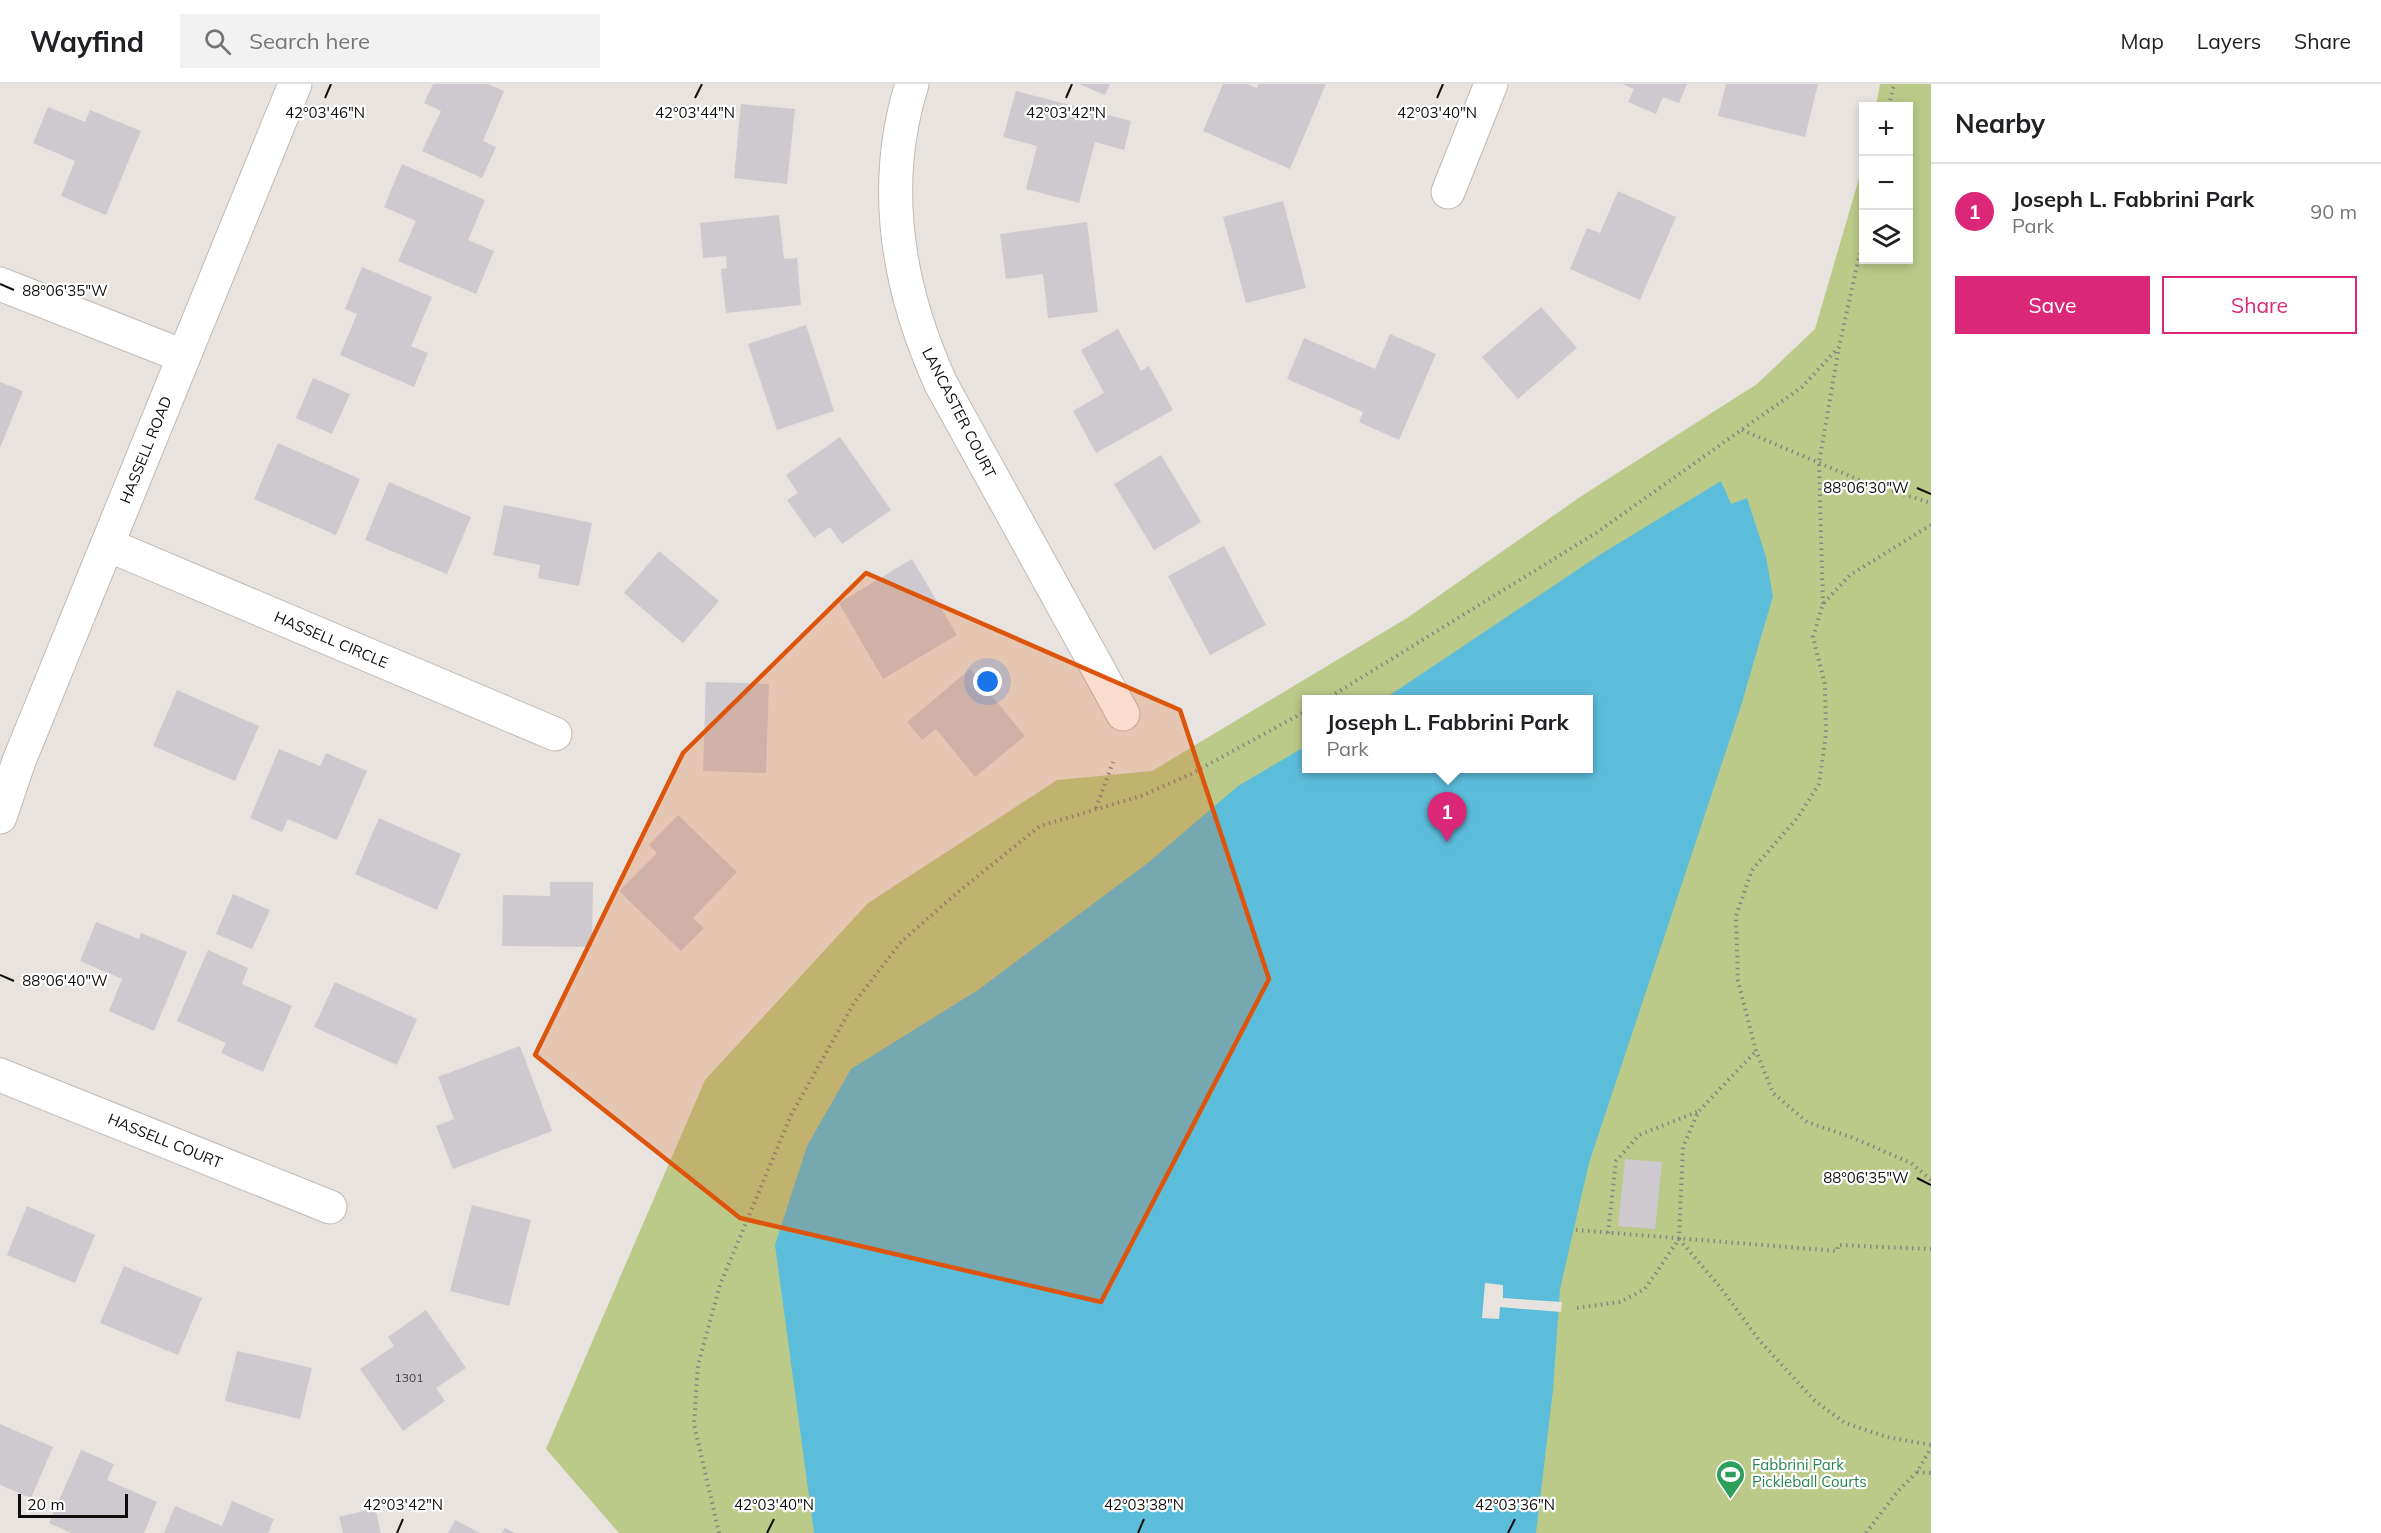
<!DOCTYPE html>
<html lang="en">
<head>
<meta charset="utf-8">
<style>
  :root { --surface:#fff; --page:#f2f2f2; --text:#202124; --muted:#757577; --line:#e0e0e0; --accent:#db2777 }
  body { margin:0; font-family:Mulish,sans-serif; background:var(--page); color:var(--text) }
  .controls { position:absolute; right:18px; top:18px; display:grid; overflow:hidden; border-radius:0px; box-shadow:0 3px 9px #0003 }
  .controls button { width:54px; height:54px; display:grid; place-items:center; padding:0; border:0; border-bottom:2px solid var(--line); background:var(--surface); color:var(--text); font:30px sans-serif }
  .scale { position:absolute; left:18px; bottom:15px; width:110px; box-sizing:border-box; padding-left:6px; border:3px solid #0f0d0c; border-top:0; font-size:16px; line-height:21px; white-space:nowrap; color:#0f0d0c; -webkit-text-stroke:4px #fff; paint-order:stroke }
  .you { position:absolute; left:988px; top:598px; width:21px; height:21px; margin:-15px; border:4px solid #fff; border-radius:50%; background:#1a73e8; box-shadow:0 0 0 9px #1a73e833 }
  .badge { display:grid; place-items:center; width:39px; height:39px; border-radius:50%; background:var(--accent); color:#fff; font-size:20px; font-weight:700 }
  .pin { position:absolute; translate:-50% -50px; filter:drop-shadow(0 2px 3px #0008) }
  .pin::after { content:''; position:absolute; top:32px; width:21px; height:18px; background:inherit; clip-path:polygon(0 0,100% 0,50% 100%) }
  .popup { position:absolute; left:1302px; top:611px; width:291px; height:78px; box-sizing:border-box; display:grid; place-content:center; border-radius:0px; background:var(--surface); filter:drop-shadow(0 2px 4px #0005); font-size:20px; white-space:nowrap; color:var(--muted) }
  .popup b { font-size:22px; color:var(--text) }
  .popup::after { content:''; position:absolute; left:50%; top:100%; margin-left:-12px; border:12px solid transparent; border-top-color:var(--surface) }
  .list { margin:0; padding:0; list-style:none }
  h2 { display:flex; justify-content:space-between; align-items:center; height:78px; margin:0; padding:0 24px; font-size:26px }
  h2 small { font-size:20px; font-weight:400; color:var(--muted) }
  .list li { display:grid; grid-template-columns:39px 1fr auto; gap:18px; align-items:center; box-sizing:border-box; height:96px; padding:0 24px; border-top:2px solid var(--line) }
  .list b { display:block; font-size:22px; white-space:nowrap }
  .list p { margin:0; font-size:20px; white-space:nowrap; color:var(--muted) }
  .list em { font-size:20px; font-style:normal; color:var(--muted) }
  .actions { display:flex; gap:12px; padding:18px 24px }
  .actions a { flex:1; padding:14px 0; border:2px solid var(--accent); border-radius:0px; text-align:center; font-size:21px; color:var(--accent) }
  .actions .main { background:var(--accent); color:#fff }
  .icon { flex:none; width:33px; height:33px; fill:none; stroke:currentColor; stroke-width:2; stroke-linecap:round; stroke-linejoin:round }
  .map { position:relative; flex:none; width:1931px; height:1449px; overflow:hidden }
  header { display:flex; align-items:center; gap:36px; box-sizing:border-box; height:84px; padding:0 30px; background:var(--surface); border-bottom:2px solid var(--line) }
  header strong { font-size:28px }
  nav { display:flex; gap:33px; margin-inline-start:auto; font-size:21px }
  .search { width:420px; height:54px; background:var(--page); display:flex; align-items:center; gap:15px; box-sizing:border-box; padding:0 21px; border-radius:0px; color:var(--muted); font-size:22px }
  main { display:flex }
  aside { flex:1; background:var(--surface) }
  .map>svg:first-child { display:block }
  .green { fill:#bbca89; fill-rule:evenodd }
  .water { fill:#5cbddb }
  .pier { fill:#e8e3de }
  .building { fill:#cec9cf }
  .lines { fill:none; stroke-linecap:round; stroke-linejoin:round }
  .minor-casing { stroke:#bfbab5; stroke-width:35 }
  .path { stroke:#898582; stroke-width:4; stroke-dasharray:1.5 4.5; stroke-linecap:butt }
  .minor { stroke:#fff; stroke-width:33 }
  .marked { fill:#dd550c; fill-opacity:0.2; stroke:#dd550c; stroke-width:4.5; stroke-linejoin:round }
  .ticks { fill:none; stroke:#0f0d0c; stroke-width:2 }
  .labels { text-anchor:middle; stroke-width:4.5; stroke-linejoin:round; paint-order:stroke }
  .number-label { font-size:12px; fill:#3f3c3d }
  .street-label { font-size:15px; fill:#0f0d0c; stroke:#fff }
  .leisure-label { font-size:15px; fill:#27864d; stroke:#fff; text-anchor:start }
  .ticks-label { font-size:15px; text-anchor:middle; fill:#0f0d0c; stroke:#fff; stroke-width:4.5; stroke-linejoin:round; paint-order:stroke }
</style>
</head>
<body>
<header>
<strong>Wayfind</strong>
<div class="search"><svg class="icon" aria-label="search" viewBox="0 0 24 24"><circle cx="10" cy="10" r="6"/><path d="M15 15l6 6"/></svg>Search here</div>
<nav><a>Map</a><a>Layers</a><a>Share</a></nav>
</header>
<main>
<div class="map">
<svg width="1931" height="1449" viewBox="0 0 1931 1449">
  <rect width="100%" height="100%" fill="#e8e3de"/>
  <path class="green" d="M1880 0H1931V1449H619L546 1365 705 996 868 819 1057 696 1152 687 1407 534 1583 411 1757 300 1815 245 1863 81 1864 176H1908V22H1876ZM1306 616H1588V684H1306Z"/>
  <path class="water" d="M1721 397 1731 420 1747 414 1766 473 1773 512 1740 625 1589 1079 1560 1205 1553 1306 1536 1449H814L775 1161 807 1062 851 985 978 906 1149 778 1238 702 1306 662V684H1588V616L1384 615 1601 470Z"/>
  <path class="pier" d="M1485 1199 1503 1201V1214L1562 1218 1561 1228 1500 1223 1499 1235 1482 1234Z"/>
  <path class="building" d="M433 0H488L504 7 483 57 496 63 482 94 422 67 441 27 424 19Z
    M1079 0H1110L1105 11Z
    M1223 0H1247L1257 4 1259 0H1326L1290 85 1203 47Z
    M1622 0H1687L1679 19 1663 13 1656 30 1628 18 1634 5Z
    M1726 0H1818L1805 53 1718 32Z
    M1016 7 1131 37 1124 66 1095 58 1079 119 1026 105 1037 62 1003 53Z
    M741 20 795 25 787 100 734 94Z
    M48 23 85 38 90 26 141 47 106 131 61 112 75 77 33 59Z
    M402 80 485 116 468 156 494 167 476 210 398 177 416 137 384 123Z
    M1618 107 1676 133 1640 216 1570 185 1587 144 1600 149Z
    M1283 117 1306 204 1246 219 1223 133Z
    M779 131 784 175 797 174 801 221 726 229 721 185 727 184 726 172 703 174 700 139Z
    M1087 138 1098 228 1048 234 1043 190 1006 195 1000 150Z
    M362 183 432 213 411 262 428 269 414 303 340 271 357 230 345 225Z
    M1541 223 1577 264 1518 315 1482 273Z
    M806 241 834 327 777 346 748 260Z
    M1118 245 1141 287 1149 282 1173 326 1096 369 1073 327 1104 309 1081 266Z
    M1390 250 1436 270 1399 356 1359 338 1363 328 1287 295 1304 254 1375 285Z
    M313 294 350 310 332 350 296 334Z
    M0 298 23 307 0 364Z
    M840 353 891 426 842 460 830 443 814 454 787 416 798 409 786 391Z
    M278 359 360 395 336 451 254 415Z
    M1161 371 1201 438 1154 466 1114 400Z
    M389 398 471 433 447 490 365 456Z
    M504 421 592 439 579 502 538 494 540 481 493 471Z
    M1224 462 1266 541 1210 571 1168 492Z
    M659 467 719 517 683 559 624 509Z
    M912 475 957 551 883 595 839 519Z
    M970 585 1025 652 975 693 936 645 922 656 907 638Z
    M706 598 769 600 766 689 703 687Z
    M177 606 259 642 235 697 153 662Z
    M279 665 320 682 326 669 367 687 337 756 288 735 282 748 250 734Z
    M678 731 737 788 693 834 704 844 681 867 619 807 657 769 649 761Z
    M379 734 461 770 437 826 355 790Z
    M550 798H593L592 863 502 862 503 811 550 812Z
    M233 810 270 826 252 865 216 850Z
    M96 838 139 855 141 849 187 868 154 947 109 927 122 895 80 877Z
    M208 866 248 884 242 900 292 922 263 988 221 969 226 959 177 937Z
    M335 898 417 935 397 981 314 943Z
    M520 962 552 1047 453 1085 436 1042 454 1035 438 993Z
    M1625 1075 1662 1078 1655 1145 1618 1142Z
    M472 1121 531 1136 509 1222 450 1207Z
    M27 1122 95 1151 75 1199 7 1171Z
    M124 1182 202 1214 178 1271 100 1239Z
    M426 1226 466 1284 436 1304 445 1317 403 1347 360 1285 394 1262 388 1253Z
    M237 1267 312 1284 300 1335 225 1317Z
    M0 1340 53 1363 31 1414 0 1401Z
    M81 1366 114 1380 107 1396 157 1418 144 1449H71L49 1439Z
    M232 1417 274 1435 268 1449H164L175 1422 222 1442Z
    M375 1424 381 1449H343L339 1433Z
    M455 1436 480 1449H448Z
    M505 1444 515 1449H502Z"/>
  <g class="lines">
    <defs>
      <path id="minor" d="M912 0C880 102 898 205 941 300L1123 630
        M1448 108 1491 0
        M0 200 183 272
        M108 461 555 650
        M0 733 19 677 295 0
        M0 991 330 1123"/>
    </defs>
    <use href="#minor" class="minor-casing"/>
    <path class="path" d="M1889 22 1894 0
      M1742 346 1864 398 1931 419
      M1931 441 1850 491 1823 520 1813 553 1825 601 1826 650 1819 700 1798 733 1752 786 1736 832 1738 897 1756 967 1773 1009 1807 1038 1851 1053 1911 1079 1931 1096
      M1823 520 1819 379 1839 263
      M1325 616 1596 449 1802 303 1839 263 1864 150
      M1096 724 1113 678
      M1576 1146 1837 1167 1838 1161 1931 1165
      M1608 1149 1616 1077 1639 1051 1697 1028
      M1679 1155 1720 1203 1759 1256 1815 1317 1845 1339 1887 1353 1931 1361
      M1577 1224 1620 1218 1645 1205 1679 1155 1683 1063 1698 1028 1756 967
      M1917 1388 1931 1389
      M719 1449 694 1340 698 1281 720 1201 791 1031 854 919 901 858 958 808 1040 742 1141 712 1191 690 1306 627
      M1866 1449 1897 1408 1917 1388 1931 1364"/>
    <use href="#minor" class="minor"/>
  </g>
  <path class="marked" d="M866 489 1180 626 1269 895 1101 1218 740 1134 535 971 683 669Z"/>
  <path class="ticks" d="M325 14 331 0M695 14 702 0M1066 14 1072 0M1437 14 1443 0M0 200 14 206M1917 404 1931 410M0 891 14 897M1917 1094 1931 1101M397 1449 403 1435M767 1449 774 1435M1138 1449 1144 1435M1508 1449 1515 1435"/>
  <defs>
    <symbol id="stadium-pin" viewBox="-11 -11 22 30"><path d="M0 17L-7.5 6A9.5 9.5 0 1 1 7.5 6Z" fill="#2e9e5b" stroke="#fff"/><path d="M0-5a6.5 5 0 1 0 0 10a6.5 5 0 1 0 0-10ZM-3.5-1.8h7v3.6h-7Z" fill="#fff"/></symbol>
  </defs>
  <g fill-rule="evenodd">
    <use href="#stadium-pin" x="1714" y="1374" width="33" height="45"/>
  </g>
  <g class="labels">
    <g class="number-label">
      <text x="409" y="1298">1301</text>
    </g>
    <g class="street-label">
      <text transform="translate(959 329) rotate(63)" y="5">LANCASTER COURT</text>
      <text transform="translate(146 366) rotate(-68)" y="5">HASSELL ROAD</text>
      <text transform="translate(331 556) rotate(23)" y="5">HASSELL CIRCLE</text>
      <text transform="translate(165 1057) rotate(22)" y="5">HASSELL COURT</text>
    </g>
    <g class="leisure-label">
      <text x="1752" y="1386">Fabbrini Park<tspan x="1752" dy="17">Pickleball Courts</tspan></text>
    </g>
  </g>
  <g class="ticks-label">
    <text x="325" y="34">42°03'46"N</text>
    <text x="695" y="34">42°03'44"N</text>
    <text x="1066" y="34">42°03'42"N</text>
    <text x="1437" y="34">42°03'40"N</text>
    <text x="65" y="212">88°06'35"W</text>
    <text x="1866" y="409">88°06'30"W</text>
    <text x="65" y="902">88°06'40"W</text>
    <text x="1866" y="1099">88°06'35"W</text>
    <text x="403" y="1426">42°03'42"N</text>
    <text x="774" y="1426">42°03'40"N</text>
    <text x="1144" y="1426">42°03'38"N</text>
    <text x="1515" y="1426">42°03'36"N</text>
  </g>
</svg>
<div class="controls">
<button>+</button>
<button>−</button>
<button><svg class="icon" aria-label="layers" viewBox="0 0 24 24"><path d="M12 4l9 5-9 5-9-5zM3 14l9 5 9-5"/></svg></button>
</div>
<div class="scale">20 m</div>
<div class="you"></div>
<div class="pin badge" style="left:1447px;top:758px">1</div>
<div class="popup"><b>Joseph L. Fabbrini Park</b>Park</div>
</div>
<aside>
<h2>Nearby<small></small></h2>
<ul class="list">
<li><span class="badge">1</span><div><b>Joseph L. Fabbrini Park</b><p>Park</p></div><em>90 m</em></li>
</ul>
<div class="actions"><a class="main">Save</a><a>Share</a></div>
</aside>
</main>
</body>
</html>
